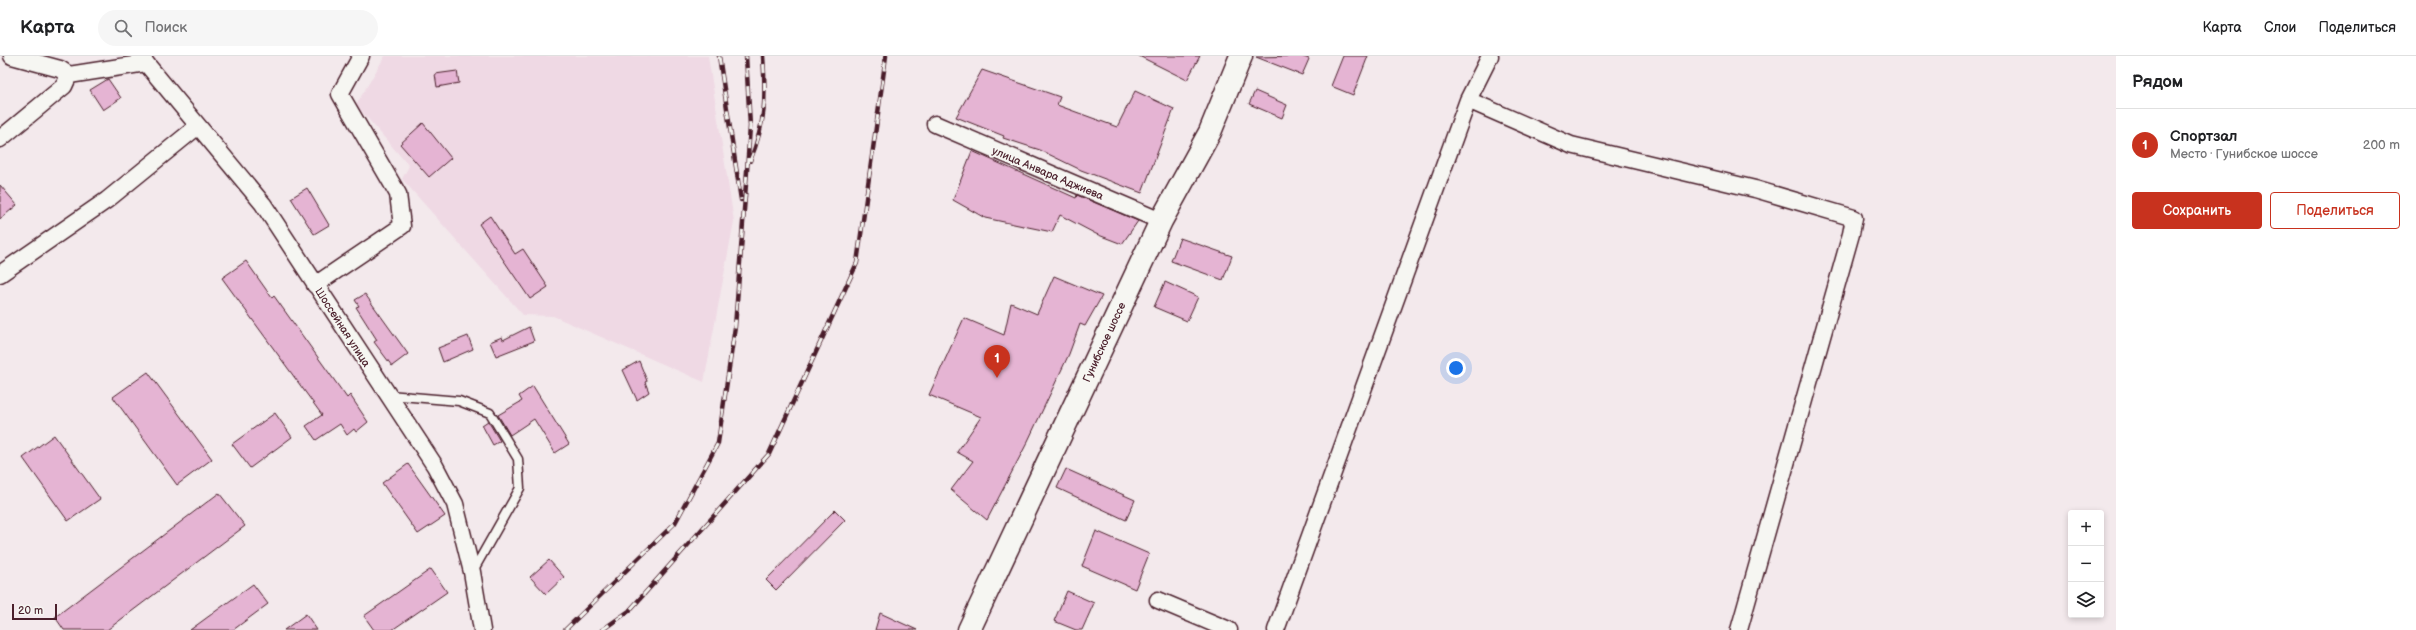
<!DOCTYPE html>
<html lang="ru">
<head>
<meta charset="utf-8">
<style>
  :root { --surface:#fff; --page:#f6f6f6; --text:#202124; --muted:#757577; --line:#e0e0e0; --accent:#c8321e }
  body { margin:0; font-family:"Balsamiq Sans",sans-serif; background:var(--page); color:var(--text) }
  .controls { position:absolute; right:12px; bottom:12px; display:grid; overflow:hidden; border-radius:4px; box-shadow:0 2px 6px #0003 }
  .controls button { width:36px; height:36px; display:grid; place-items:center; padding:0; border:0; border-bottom:1px solid var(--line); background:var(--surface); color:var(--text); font:20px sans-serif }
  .scale { position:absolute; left:12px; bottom:10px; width:45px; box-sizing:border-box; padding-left:4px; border:2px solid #4a1f2b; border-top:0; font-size:11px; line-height:14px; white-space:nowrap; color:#4a1f2b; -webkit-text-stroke:3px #f6f6f2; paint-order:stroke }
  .you { position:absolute; left:1456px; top:312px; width:14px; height:14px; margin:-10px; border:3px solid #fff; border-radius:50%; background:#1a73e8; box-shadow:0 0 0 6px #1a73e833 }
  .badge { display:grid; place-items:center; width:26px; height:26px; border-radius:50%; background:var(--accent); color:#fff; font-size:13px; font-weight:700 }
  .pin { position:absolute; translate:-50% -33px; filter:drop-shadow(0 1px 2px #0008) }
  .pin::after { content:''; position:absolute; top:21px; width:14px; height:12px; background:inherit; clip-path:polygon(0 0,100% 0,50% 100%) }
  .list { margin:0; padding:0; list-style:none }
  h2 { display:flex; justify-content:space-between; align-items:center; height:52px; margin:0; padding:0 16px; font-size:17px }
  h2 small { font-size:13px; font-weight:400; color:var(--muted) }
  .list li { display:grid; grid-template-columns:26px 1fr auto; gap:12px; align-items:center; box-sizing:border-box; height:72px; padding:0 16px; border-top:1px solid var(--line) }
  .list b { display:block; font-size:15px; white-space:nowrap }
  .list p { margin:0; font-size:13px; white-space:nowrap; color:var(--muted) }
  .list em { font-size:13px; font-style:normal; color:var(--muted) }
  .actions { display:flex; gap:8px; padding:12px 16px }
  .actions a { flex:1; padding:9px 0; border:1px solid var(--accent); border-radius:4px; text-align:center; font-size:14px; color:var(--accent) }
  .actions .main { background:var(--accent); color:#fff }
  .icon { flex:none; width:22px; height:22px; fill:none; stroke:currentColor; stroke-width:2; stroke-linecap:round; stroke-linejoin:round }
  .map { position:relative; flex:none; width:2116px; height:574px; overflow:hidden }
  header { display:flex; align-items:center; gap:24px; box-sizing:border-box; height:56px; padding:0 20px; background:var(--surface); border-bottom:1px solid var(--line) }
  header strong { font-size:19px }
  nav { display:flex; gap:22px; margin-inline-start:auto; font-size:14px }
  .search { width:280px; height:36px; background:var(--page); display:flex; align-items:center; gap:10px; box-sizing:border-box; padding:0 14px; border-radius:22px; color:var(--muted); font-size:15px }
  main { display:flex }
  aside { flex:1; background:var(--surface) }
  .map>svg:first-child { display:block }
  .built { fill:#efd9e4 }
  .building { fill:#e5b4d3; stroke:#4a1f2b }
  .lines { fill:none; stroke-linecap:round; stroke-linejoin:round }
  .lane-casing { stroke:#4a1f2b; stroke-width:11 }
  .street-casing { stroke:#4a1f2b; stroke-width:19 }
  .secondary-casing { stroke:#4a1f2b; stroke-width:25 }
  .lane { stroke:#f6f6f2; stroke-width:8 }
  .street { stroke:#f6f6f2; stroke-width:16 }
  .secondary { stroke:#f6f6f2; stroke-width:22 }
  .rail-casing { stroke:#4a1f2b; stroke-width:4.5 }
  .rail { stroke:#f6f6f2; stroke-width:3; stroke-dasharray:9; stroke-linecap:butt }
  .labels { text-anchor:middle; stroke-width:4; stroke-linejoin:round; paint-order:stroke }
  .street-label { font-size:11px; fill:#4a1f2b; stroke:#f6f6f2 }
</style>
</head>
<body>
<header>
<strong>Карта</strong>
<div class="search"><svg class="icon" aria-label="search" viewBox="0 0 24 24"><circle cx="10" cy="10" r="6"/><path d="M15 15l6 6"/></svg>Поиск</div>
<nav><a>Карта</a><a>Слои</a><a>Поделиться</a></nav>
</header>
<main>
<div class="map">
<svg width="2116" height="574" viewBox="0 0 2116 574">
  <rect width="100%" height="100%" fill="#f3e9ec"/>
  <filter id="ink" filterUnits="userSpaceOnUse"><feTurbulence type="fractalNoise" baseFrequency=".025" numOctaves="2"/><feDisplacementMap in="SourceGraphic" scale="8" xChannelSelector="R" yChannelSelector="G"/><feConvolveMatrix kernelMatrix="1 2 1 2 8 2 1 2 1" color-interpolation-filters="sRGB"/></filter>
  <g filter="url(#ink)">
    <path class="built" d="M385 0H708L734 165 704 326 553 260 523 259 402 123 409 110 356 49Z"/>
    <path class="building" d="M1139 0H1200L1187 24Z
      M1301 0 1309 3 1302 19 1256 1Z
      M1343 0H1368L1353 39 1331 30Z
      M982 14 1060 41 1057 49 1117 71 1135 35 1174 53 1142 137 1081 114 1040 94 1003 82 1004 80 956 61Z
      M457 15 459 27 437 31 435 18Z
      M108 23 121 42 103 54 90 34Z
      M1255 35 1287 49 1282 62 1249 48Z
      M423 67 451 102 429 121 400 88Z
      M972 95 1076 142 1077 139 1138 165 1122 188 1096 178 1060 159 1052 176 985 162 953 144Z
      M0 129 17 149 0 163Z
      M307 132 329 169 314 178 291 142Z
      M490 160 515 198 523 193 548 231 530 243 479 168Z
      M1180 182 1232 200 1223 224 1171 205Z
      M246 205 272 242 274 240 347 342 350 339 368 366 356 376 354 373 347 379 340 368 316 384 306 370 322 359 222 222Z
      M1054 220 1102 240 1085 270 1080 268 1069 298 1028 385 987 464 951 434 973 405 957 396 981 361 929 339 964 262 1004 279 1011 247 1037 258Z
      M1165 226 1198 241 1187 265 1154 251Z
      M365 238 408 298 392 310 374 286 377 284 356 251 359 250 355 244Z
      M529 271 534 285 496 300 490 286 502 281 503 284Z
      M468 280 473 293 443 306 438 292Z
      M639 305 647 325 645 326 649 336 637 344 623 314Z
      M148 316 212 403 177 429 113 341Z
      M533 330 569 388 555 397 534 363 510 379 498 359 522 345 519 340Z
      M275 357 292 381 250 412 232 388Z
      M488 365 500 385 493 389 482 369Z
      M54 379 100 443 68 465 23 402Z
      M408 408 445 460 418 478 382 427Z
      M1066 413 1135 444 1126 464 1057 432Z
      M219 437 245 470 107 574H64L55 561Z
      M835 454 845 464 776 534 766 524Z
      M1096 475 1149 498 1135 533 1082 510Z
      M549 504 564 521 546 538 530 521Z
      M431 513 447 536 392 574H374L364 560Z
      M253 528 268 548 233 574H190Z
      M1067 535 1094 547 1082 574H1076L1054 565Z
      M880 557 917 574H875Z
      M306 558 317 574H284Z"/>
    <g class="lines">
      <defs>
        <path id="lane" d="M389 339 459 345 490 357 518 403 520 432 473 515"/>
        <path id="street" d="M12 0 60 13 69 19 146 7
          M140 0 263 148 435 410 455 448 472 516 482 574
          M1468 44 1571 89 1755 133 1854 162 1851 178 1739 574
          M935 68 1161 165
          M0 83 64 30 69 19
          M0 218 107 144 198 70
          M315 229 402 170 398 138 340 38 361 0
          M1158 544 1229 574
          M1276 574 1468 44 1490 0"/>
        <path id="secondary" d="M969 574 1161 165 1210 76 1241 0"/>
      </defs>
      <use href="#lane" class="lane-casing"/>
      <use href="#street" class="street-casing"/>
      <use href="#secondary" class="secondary-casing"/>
      <use href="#lane" class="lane"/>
      <use href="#street" class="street"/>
      <use href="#secondary" class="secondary"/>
      <defs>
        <path id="rail" d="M719 0 741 144
          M750 105C766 65 766 42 763 0
          M565 574 675 467 718 387 735 271 747 115 750 70 746 0
          M602 574 629 555 769 398 857 207 886 0"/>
      </defs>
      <use href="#rail" class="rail-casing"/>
      <use href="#rail" class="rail"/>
    </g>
  </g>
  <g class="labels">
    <g class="street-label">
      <text transform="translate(1048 117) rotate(23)" y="4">улица Анвара Аджиева</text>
      <text transform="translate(343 271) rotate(57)" y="4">Шоссейная улица</text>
      <text transform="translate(1104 286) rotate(-65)" y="4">Гунибское шоссе</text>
    </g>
  </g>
</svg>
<div class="controls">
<button>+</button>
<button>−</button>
<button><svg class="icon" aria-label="layers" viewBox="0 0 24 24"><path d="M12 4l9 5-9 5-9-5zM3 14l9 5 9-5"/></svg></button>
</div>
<div class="scale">20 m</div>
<div class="you"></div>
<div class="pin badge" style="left:997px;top:322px">1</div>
</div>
<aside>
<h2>Рядом<small></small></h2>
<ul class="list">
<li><span class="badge">1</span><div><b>Спортзал</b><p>Место · Гунибское шоссе</p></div><em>200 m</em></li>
</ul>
<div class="actions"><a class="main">Сохранить</a><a>Поделиться</a></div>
</aside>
</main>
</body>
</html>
